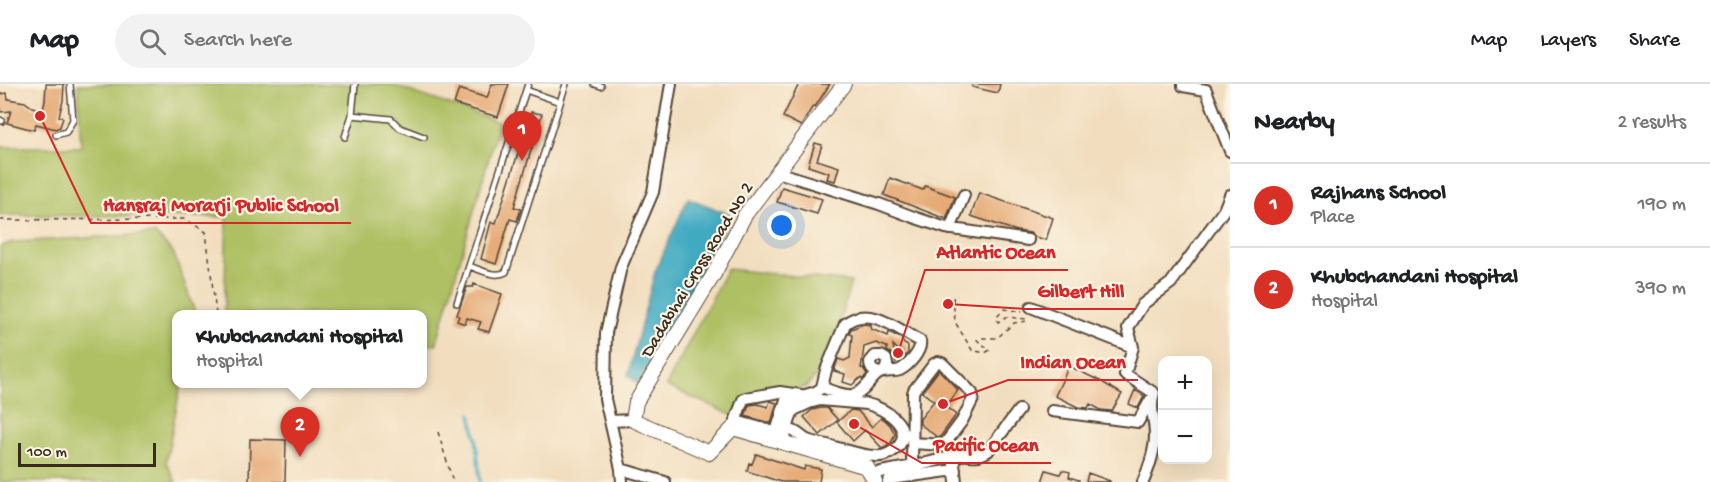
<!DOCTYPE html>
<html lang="en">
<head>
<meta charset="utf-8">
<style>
  :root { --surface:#fff; --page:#f2f2f2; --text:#202124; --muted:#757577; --line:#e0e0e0; --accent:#d93025 }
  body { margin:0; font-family:"Gochi Hand",sans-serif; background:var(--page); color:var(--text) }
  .controls { position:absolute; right:18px; bottom:18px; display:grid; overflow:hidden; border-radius:12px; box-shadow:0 6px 24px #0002 }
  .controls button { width:54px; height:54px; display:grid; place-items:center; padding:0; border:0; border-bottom:2px solid var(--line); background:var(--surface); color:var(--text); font:30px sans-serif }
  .scale { position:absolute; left:18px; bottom:15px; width:138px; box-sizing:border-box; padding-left:6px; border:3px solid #3b2a1e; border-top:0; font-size:16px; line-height:21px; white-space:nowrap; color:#3b2a1e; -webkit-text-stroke:4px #fcf5e5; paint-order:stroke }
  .you { position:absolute; left:782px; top:142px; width:21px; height:21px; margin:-15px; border:4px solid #fff; border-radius:50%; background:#1a73e8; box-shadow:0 0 0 9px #1a73e833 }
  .badge { display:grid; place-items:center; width:39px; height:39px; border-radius:50%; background:var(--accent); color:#fff; font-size:20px; font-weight:700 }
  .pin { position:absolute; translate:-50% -50px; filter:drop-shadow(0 2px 3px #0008) }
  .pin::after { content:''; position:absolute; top:32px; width:21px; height:18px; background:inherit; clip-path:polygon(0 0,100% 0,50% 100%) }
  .popup { position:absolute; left:172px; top:226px; width:255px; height:78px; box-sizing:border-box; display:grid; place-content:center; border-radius:12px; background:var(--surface); filter:drop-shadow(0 2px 4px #0005); font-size:20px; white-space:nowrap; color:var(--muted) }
  .popup b { font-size:22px; color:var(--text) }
  .popup::after { content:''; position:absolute; left:50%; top:100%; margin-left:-12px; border:12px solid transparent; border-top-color:var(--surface) }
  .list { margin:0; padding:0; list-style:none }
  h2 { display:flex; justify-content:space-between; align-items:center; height:78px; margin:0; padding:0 24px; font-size:26px }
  h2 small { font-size:20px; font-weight:400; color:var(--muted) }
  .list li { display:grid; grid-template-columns:39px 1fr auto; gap:18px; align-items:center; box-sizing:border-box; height:84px; padding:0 24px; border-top:2px solid var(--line) }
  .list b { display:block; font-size:22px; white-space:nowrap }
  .list p { margin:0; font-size:20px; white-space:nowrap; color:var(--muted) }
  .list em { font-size:20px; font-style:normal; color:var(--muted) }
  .icon { flex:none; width:33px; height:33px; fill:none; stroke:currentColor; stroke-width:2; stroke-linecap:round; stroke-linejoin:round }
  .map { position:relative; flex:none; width:1230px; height:398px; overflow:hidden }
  header { display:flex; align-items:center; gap:36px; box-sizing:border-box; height:84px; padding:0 30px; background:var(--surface); border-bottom:2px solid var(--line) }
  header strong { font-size:28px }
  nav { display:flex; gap:33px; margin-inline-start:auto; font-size:21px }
  .search { width:420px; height:54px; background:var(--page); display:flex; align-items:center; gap:15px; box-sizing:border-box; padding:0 21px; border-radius:33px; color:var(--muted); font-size:22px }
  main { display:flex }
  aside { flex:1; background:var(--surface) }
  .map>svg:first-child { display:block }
  .green { fill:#aec063; stroke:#747540; stroke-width:1.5 }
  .water { fill:#41aac1; stroke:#3e6a70; stroke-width:1.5 }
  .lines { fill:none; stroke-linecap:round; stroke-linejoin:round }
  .stream { stroke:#41aac1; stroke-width:3 }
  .building { fill:#e6aa76 }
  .service-casing { stroke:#564536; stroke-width:8 }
  .minor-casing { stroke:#564536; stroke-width:14 }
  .tertiary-casing { stroke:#564536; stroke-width:16 }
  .path { stroke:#564536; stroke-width:1.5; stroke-dasharray:4.5 4.5; stroke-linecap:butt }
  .service { stroke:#fff; stroke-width:5 }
  .minor { stroke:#fff; stroke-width:10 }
  .tertiary { stroke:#fff; stroke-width:14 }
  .labels { text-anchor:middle; stroke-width:4.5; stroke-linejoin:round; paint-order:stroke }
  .street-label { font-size:18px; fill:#3b2a1e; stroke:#fcf5e5 }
  .leader { fill:none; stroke:#d62828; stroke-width:2 }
  .callout-dot { fill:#d62828; stroke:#fcf5e5; stroke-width:2 }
  .callout-label { font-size:20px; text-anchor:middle; font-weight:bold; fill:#d62828; stroke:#fcf5e5; stroke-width:4.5; stroke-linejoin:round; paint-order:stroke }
</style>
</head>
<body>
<header>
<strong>Map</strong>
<div class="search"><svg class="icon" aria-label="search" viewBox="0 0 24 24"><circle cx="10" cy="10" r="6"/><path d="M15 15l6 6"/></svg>Search here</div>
<nav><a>Map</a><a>Layers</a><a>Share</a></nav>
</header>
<main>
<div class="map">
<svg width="1230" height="398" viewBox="0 0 1230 398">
  <rect width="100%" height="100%" fill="#fcf5e5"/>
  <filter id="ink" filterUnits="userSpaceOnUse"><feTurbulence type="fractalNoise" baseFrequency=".0167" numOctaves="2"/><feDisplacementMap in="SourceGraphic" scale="12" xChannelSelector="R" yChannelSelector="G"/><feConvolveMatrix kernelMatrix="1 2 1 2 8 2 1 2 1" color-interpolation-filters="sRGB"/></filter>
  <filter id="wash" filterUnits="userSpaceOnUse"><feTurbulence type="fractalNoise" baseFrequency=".008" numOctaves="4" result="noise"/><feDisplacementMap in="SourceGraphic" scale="24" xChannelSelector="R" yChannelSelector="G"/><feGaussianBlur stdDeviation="1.35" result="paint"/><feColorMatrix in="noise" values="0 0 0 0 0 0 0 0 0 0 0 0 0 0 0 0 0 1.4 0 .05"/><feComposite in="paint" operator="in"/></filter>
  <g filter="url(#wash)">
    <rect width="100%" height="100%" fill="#f2debf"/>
    <path class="green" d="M78 0H389L499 38 436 261 423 260V230H224L227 133 0 131V63H81Z
      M155 150 173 168 195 228 194 230H177V300H181L166 378 176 398H0V163L12 158Z
      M727 185 851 198 828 278 806 303 739 323 734 332 666 302Z"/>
    <path class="water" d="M688 114 731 131 638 300 628 291 655 188Z"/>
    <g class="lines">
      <path class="stream" d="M471 330 476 354 480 398"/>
    </g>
    <g id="blocks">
      <path class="building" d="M46 0H64L63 17 59 32 63 34 60 43 56 45 36 40 34 46 7 39 11 27 0 28V10L7 9 8 15 25 18 32 23 43 26 45 17Z
        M492 0H509L498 33 454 20 459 5 487 14Z
        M799 0H830L815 23 813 22 801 42 783 33Z
        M972 0H1000L998 9 972 3Z
        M531 28 542 30 514 123 521 125 517 137 510 135 496 180 481 175 491 138 496 139Z
        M815 59 822 61 817 76 839 83 835 97 827 95 829 89 808 82Z
        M890 94 923 106 925 102 955 113 946 135 884 111Z
        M782 103 822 115 817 130 777 118Z
        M979 109 1053 134 1046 156 1035 153 1030 149 1017 147 971 132Z
        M474 200 502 210 489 248 478 245 481 238 467 234 465 240 457 237 459 232 457 231 467 203H473Z
        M864 240 871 241V245L888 252 889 248 901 254 904 260 908 262V269L905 272 893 261 896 279 892 270 887 267V263L876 259 864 263 861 284H863L867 290 863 295 860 294 852 301 843 298 845 290 834 287 838 275 844 277 850 274 852 251 849 250 851 245Z
        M1069 282 1102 298 1122 310 1112 327 1101 326 1090 320 1088 324 1078 323 1055 312Z
        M939 286 958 306 946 323 956 331 940 353H937L920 340V335L934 317 922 308Z
        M1135 306 1144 312 1138 324 1129 320Z
        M770 317 777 319 771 339 745 332 749 321 757 320 768 323Z
        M821 324H827L838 336 820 351 804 333 812 326Z
        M851 326 858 327 872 343 881 334 885 336 890 341 895 350 891 359 882 364 865 346 853 357 837 338Z
        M250 355 286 356 285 398H249Z
        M756 370 804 386 805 382 821 385 819 398H781L747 387 749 379 752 380Z
        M1046 386 1060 390 1062 386 1070 388 1069 393 1079 396V398H1042Z
        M1088 389 1110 397V398H1086Z"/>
    </g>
  </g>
  <g filter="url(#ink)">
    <use href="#blocks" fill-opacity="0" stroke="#564536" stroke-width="1.5"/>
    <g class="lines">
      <defs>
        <path id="service" d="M595 0 601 2
          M526 6 560 18 566 0
          M352 31 391 35 400 44 424 53
          M0 36 2 37
          M56 51 66 48 73 36 70 0
          M345 53 352 31 355 0
          M469 182C481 186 495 194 506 188L561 16
          M457 219 528 0"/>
        <path id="minor" d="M1183 0V2L1206 6 1230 67
          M777 88 879 120 916 134 946 144 1028 156
          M950 145 964 111
          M1031 223 1133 263
          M880 289C873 288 870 285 870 278L875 272H881L886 275 887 281 885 286
          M1052 327 1138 338 1151 315
          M610 337 633 336
          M786 345C798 347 798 351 807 356 815 359 826 360 834 363 847 366 862 372 876 372 884 373 891 369 897 364 916 344 885 324 867 320L820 316 809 319 792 327
          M776 348 788 309
          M785 351 736 337V335L743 316 746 314 780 308 801 311
          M783 358 796 316C803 308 815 312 822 303 831 307 844 312 853 311 864 310 870 295 878 290 886 285 892 289 900 286 909 281 922 267 920 257 897 245 869 220 845 240L826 286 822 303
          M954 379 956 398
          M912 383 913 309 914 306 934 280 938 278 942 279 972 309 973 315 962 337 944 361 912 359
          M621 385 665 398
          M871 391C885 386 899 385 914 382 929 379 945 374 961 371 971 370 978 374 988 367L1019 326
          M622 398 621 385 605 315 606 249 621 183 653 108 671 0
          M888 398 890 395 955 386
          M1143 398C1149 384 1155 366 1155 351 1155 335 1149 325 1154 309L1125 290 1133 263 1128 244 1143 220 1171 199 1224 126 1230 111"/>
        <path id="tertiary" d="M844 0 745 131 714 190 636 318 633 336 709 369 733 344 867 383 875 398"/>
      </defs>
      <use href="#service" class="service-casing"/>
      <use href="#minor" class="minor-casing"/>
      <use href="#tertiary" class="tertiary-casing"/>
      <path class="path" d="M0 136 185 135 206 148 216 230
        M953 213 955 238 972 266 985 269 990 266 977 256 981 254H997L1014 239 1027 237V235L1006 233 998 238 996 234 1004 225 1022 228
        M438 348 453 398"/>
      <use href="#service" class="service"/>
      <use href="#minor" class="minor"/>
      <use href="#tertiary" class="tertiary"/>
    </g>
  </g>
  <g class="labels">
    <g class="street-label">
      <text transform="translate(696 185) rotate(-59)" y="6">Dadabhai Cross Road No 2</text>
    </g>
  </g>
  <path class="leader" d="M40 32L91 139H351M898 269L925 186H1068M948 220L1026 225H1136M943 320L1008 296H1138M854 340L922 379H1051"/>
  <g class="callout-dot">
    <circle cx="40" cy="32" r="6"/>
    <circle cx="898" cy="269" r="6"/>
    <circle cx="948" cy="220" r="6"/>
    <circle cx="943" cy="320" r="6"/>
    <circle cx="854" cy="340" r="6"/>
  </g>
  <g class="callout-label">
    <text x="221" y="127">Hansraj Morarji Public School</text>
    <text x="996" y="174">Atlantic Ocean</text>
    <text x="1081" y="213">Gilbert Hill</text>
    <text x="1073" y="284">Indian Ocean</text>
    <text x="986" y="367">Pacific Ocean</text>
  </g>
</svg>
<div class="controls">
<button>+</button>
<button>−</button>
</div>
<div class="scale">100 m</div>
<div class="you"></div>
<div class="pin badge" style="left:522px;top:77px">1</div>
<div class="pin badge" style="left:300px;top:373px">2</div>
<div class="popup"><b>Khubchandani Hospital</b>Hospital</div>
</div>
<aside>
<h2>Nearby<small>2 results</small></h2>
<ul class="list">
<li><span class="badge">1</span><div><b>Rajhans School</b><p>Place</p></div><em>190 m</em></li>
<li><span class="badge">2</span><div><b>Khubchandani Hospital</b><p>Hospital</p></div><em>390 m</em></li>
</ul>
</aside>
</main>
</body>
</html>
